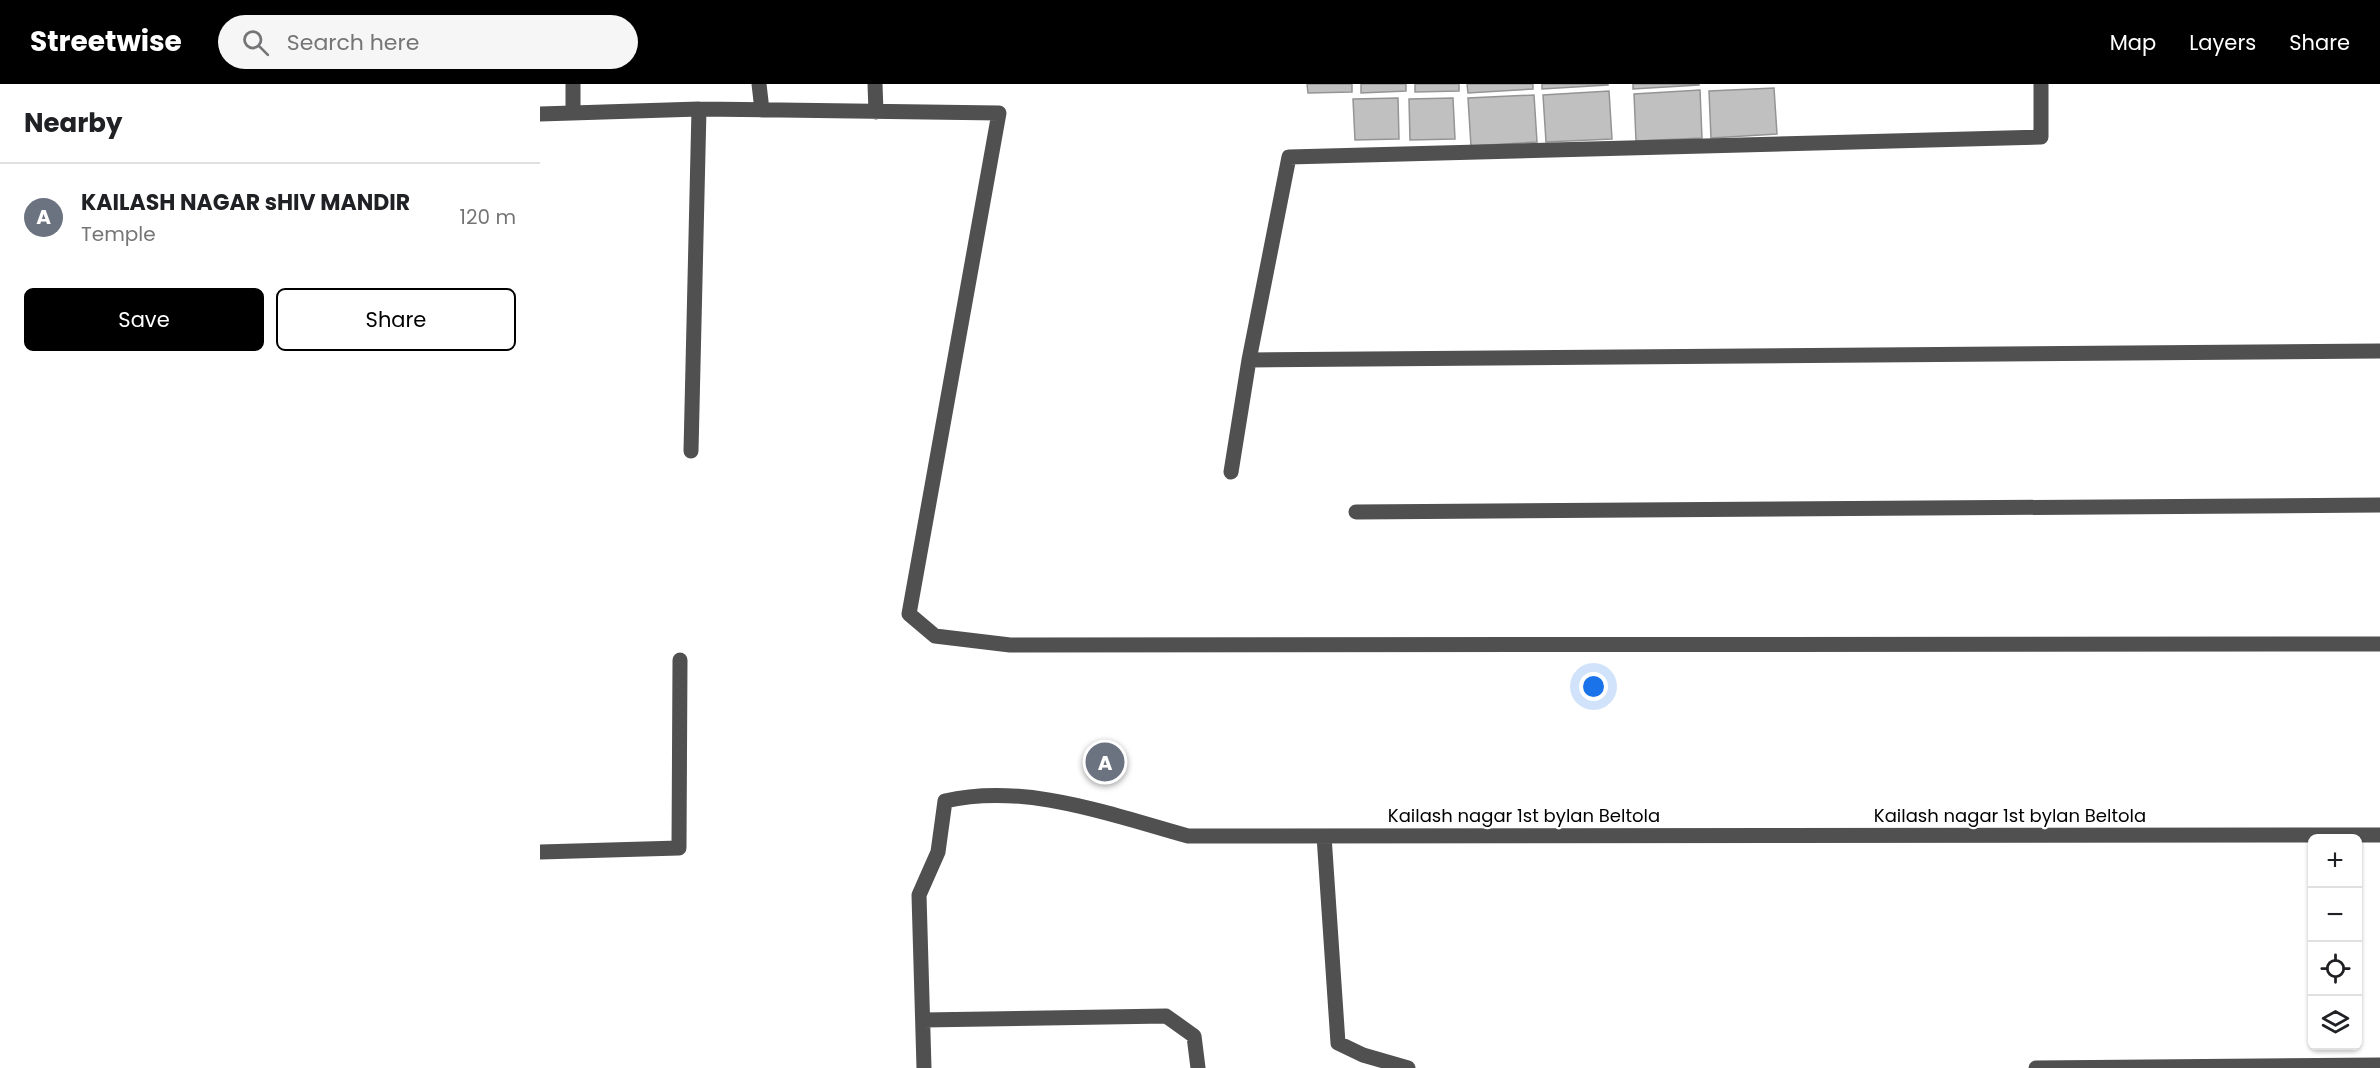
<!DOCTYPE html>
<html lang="en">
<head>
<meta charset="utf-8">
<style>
  :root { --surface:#fff; --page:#f6f6f6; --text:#202124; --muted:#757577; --line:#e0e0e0; --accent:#000 }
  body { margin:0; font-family:Poppins,sans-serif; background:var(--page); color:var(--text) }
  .controls { position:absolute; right:18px; bottom:18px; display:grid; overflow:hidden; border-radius:9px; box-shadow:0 2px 4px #0004 }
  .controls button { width:54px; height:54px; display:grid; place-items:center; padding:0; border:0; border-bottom:2px solid var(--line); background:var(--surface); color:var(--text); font:30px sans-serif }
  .you { position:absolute; left:1054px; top:603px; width:21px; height:21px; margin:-15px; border:4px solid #fff; border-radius:50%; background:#1a73e8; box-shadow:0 0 0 9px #1a73e833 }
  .badge { display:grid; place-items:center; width:39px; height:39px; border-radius:50%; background:var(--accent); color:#fff; font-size:20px; font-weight:700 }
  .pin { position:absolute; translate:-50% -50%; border:3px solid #fff; box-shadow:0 2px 6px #0006 }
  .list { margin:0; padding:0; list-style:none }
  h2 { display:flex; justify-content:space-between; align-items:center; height:78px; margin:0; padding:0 24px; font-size:26px }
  h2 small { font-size:20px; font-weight:400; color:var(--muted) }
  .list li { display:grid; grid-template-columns:39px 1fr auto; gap:18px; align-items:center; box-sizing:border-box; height:108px; padding:0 24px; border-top:2px solid var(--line) }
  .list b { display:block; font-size:22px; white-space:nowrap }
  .list p { margin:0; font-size:20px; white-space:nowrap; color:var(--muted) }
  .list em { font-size:20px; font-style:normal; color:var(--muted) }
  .actions { display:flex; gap:12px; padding:18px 24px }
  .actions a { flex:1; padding:14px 0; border:2px solid var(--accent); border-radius:9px; text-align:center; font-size:21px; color:var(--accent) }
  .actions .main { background:var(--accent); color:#fff }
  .icon { flex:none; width:33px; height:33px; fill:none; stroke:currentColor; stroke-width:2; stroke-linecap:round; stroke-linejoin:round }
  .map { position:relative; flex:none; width:1840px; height:984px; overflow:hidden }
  header { display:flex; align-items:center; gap:36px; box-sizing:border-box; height:84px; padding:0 30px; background:var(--accent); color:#fff }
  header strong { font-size:28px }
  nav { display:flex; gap:33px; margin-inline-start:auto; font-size:21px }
  .search { width:420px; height:54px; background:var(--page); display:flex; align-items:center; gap:15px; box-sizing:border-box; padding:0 21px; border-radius:33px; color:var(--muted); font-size:22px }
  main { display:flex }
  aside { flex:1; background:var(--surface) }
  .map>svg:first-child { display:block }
  .building { fill:#c0c0c0; stroke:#949494; stroke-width:1.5 }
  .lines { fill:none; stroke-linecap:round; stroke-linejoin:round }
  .minor { stroke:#505050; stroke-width:15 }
  .labels { text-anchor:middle; stroke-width:4.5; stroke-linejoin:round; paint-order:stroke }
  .street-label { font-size:18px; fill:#000; stroke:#fff }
</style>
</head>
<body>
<header>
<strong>Streetwise</strong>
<div class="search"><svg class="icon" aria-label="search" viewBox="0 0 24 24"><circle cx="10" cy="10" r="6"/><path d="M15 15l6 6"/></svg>Search here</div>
<nav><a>Map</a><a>Layers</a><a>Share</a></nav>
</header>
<main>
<aside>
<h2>Nearby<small></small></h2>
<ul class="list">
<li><span class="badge" style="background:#6b7280">A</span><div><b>KAILASH NAGAR sHIV MANDIR</b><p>Temple</p></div><em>120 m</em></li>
</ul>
<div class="actions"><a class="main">Save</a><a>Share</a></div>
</aside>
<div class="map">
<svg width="1840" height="984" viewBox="0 0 1840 984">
  <rect width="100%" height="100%" fill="#fff"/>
  <path class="building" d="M767 0H812V8L768 9Z
    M821 0H866V7L821 9Z
    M875 0H919V7L875 8Z
    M927 0H993V5L928 9Z
    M1002 0H1068V1L1002 5Z
    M1093 0H1159V1L1093 5Z
    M1234 4 1237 50 1171 54 1169 7Z
    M1160 6 1162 54 1096 57 1094 10Z
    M1069 7 1072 55 1006 58 1003 11Z
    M994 11 997 58 931 62 928 14Z
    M858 14 859 55 815 56 813 15Z
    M913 14 915 55 870 56 869 15Z"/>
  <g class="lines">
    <path class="minor" d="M33 0V29
      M219 0 222 26
      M335 0 336 28
      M0 30 159 25 459 29 369 530 395 552 470 561 1840 560
      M709 276 1840 267
      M151 367 159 25
      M691 388 709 276 749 73 1501 53V0
      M816 428 1840 421
      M784 752 798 959 823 971 868 984
      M0 768 139 764 140 576
      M383 936 626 932 654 952 658 984
      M384 984 379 811 398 768 405 717C485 698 572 731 648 752L1840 751
      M1496 984 1840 981"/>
  </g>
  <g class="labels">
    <g class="street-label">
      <text x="984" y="738">Kailash nagar 1st bylan Beltola</text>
      <text x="1470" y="738">Kailash nagar 1st bylan Beltola</text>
    </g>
  </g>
</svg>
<div class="controls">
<button>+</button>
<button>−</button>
<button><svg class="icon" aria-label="locate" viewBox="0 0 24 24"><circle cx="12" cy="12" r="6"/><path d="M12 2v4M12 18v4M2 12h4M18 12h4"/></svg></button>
<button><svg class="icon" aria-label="layers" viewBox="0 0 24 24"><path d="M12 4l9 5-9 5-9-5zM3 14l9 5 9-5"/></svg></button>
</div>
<div class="you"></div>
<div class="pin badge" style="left:565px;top:678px;background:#6b7280">A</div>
</div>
</main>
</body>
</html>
